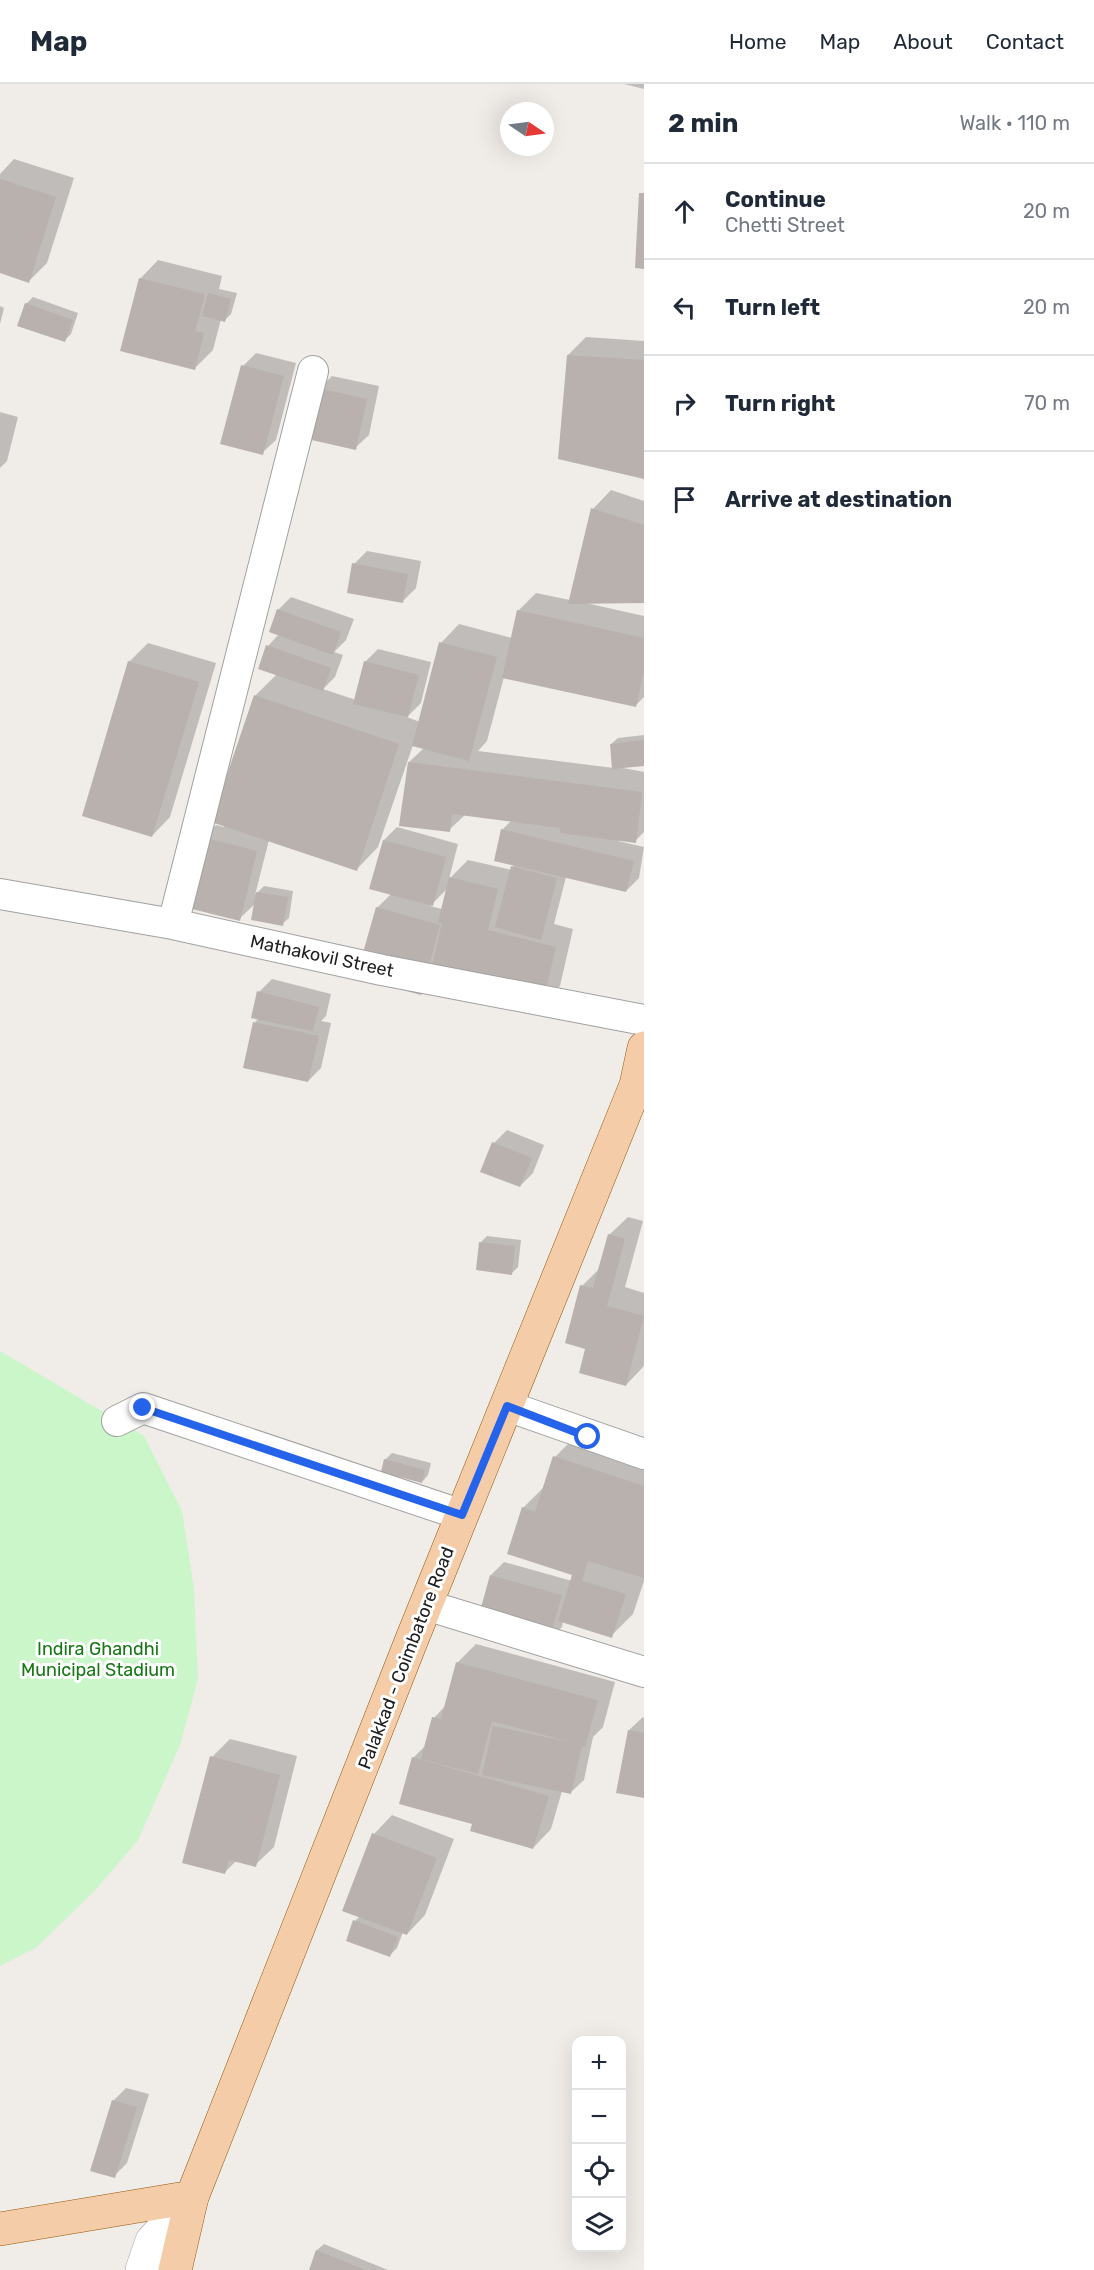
<!DOCTYPE html>
<html lang="en">
<head>
<meta charset="utf-8">
<style>
  :root { --surface:#fff; --page:#f6f6f7; --text:#1f2937; --muted:#747a83; --line:#e0e1e3 }
  body { margin:0; font-family:Rubik,sans-serif; background:var(--page); color:var(--text) }
  .controls { position:absolute; right:18px; bottom:18px; display:grid; overflow:hidden; border-radius:12px; box-shadow:0 6px 24px #0002 }
  .controls button { width:54px; height:54px; display:grid; place-items:center; padding:0; border:0; border-bottom:2px solid var(--line); background:var(--surface); color:var(--text); font:30px sans-serif }
  .compass { position:absolute; left:500px; top:18px; width:54px; height:54px; border-radius:50%; background:var(--surface); box-shadow:0 6px 24px #0002; rotate:103deg }
  .stop { position:absolute; width:18px; height:18px; margin:-14px; border:4px solid #2563eb; border-radius:50%; background:#fff }
  .stop.end { background:#2563eb; border-color:#fff; box-shadow:0 2px 6px #0008 }
  .list { margin:0; padding:0; list-style:none }
  h2 { display:flex; justify-content:space-between; align-items:center; height:78px; margin:0; padding:0 24px; font-size:26px }
  h2 small { font-size:20px; font-weight:400; color:var(--muted) }
  .list li { display:grid; grid-template-columns:39px 1fr auto; gap:18px; align-items:center; box-sizing:border-box; height:96px; padding:0 24px; border-top:2px solid var(--line) }
  .list b { display:block; font-size:22px; white-space:nowrap }
  .list p { margin:0; font-size:20px; white-space:nowrap; color:var(--muted) }
  .list em { font-size:20px; font-style:normal; color:var(--muted) }
  .icon { flex:none; width:33px; height:33px; fill:none; stroke:currentColor; stroke-width:2; stroke-linecap:round; stroke-linejoin:round }
  .map { position:relative; flex:none; width:644px; height:2186px; overflow:hidden }
  header { display:flex; align-items:center; gap:36px; box-sizing:border-box; height:84px; padding:0 30px; background:var(--surface); border-bottom:2px solid var(--line) }
  header strong { font-size:28px }
  nav { display:flex; gap:33px; margin-inline-start:auto; font-size:21px }
  main { display:flex }
  aside { flex:1; background:var(--surface) }
  .map>svg:first-child { display:block }
  .park { fill:#caf6c9 }
  .shadow { fill:#0003; fill-rule:evenodd }
  .building { fill:#b9b1ad }
  .lines { fill:none; stroke-linecap:round; stroke-linejoin:round }
  .minor-casing { stroke:#a1a1a1; stroke-width:32 }
  .tertiary-casing { stroke:#a1a1a1; stroke-width:34 }
  .primary-casing { stroke:#90580c; stroke-width:34 }
  .minor { stroke:#fff; stroke-width:30 }
  .tertiary { stroke:#fff; stroke-width:33 }
  .primary { stroke:#f5cca8; stroke-width:33 }
  .route { stroke:#2563eb; stroke-width:8 }
  .labels { text-anchor:middle; stroke-width:6; stroke-linejoin:round; paint-order:stroke }
  .street-label { font-size:18px; fill:#202020; stroke:#fff }
  .park-label { font-size:18px; fill:#167815; stroke:#fff }
</style>
</head>
<body>
<header>
<strong>Map</strong>
<nav><a>Home</a><a>Map</a><a>About</a><a>Contact</a></nav>
</header>
<main>
<div class="map">
<svg width="644" height="2186" viewBox="0 0 644 2186">
  <rect width="100%" height="100%" fill="#f0ece8"/>
  <path class="park" d="M0 1267 144 1352 182 1427 194 1505 198 1595 180 1661 138 1756 97 1804 37 1863 0 1882Z"/>
  <path class="shadow" d="M624 0H644V5Z
    M14 75 74 94 47 179 29 197 0 188V90Z
    M158 176 222 192 219 205 237 209 231 230 225 236 221 235 213 266 195 284 140 195Z
    M33 213 78 229 71 250 64 257 26 220Z
    M0 222 4 224 0 240Z
    M586 253 644 257V393L560 374 568 271Z
    M256 269 296 279 276 356 262 369 243 282Z
    M332 292 379 302 369 351 355 364 319 305Z
    M0 328 18 333 7 377 0 384Z
    M611 406 644 417V518L586 519 644 532V613L636 621 504 593 487 657 478 667 614 684 611 660 618 654 644 651V681L618 683 644 688V748L635 757 619 755 618 757 644 763 639 794 626 807 566 793 554 840 573 845 560 902 541 920 434 894 377 824 392 809 371 804 384 756 397 743 458 760 449 795 468 776 512 786 514 780 502 746 512 736 466 730 449 746 409 678 424 664 413 661 378 763 356 786 269 756 255 811 264 802 293 807 289 834 282 840 256 819 239 835 203 754 216 741 224 743 225 741 213 737 256 611 277 590 268 562 279 550 278 526 291 513 354 535 346 556 334 568 343 571 335 593 323 605 356 616 365 578 378 565 431 578 421 619 407 633 420 638 441 559 459 540 512 554 518 527 536 509 570 516 593 425ZM447 805 442 825 430 822Z
    M367 467 421 477 416 504 403 517 354 480Z
    M148 559 216 579 170 733 152 752 129 578Z
    M272 895 331 910 326 932 321 937 331 939 321 984 308 997 255 938 259 934V908Z
    M507 1046 544 1061 533 1089 520 1102 494 1059Z
    M628 1133 643 1137 625 1203 644 1209V1282L626 1301 587 1264 582 1202 601 1183 609 1151Z
    M487 1152 521 1156 518 1183 511 1190 481 1158Z
    M577 1351 644 1373V1497L633 1530 611 1552 563 1537 562 1543 549 1556 491 1491 504 1478 572 1497 574 1490 523 1424 545 1402 555 1373Z
    M392 1369 431 1379 428 1391 422 1398 385 1376Z
    M476 1560 615 1598 603 1643 593 1653 584 1696 570 1709 562 1707 551 1745 533 1764 474 1739 413 1674 426 1661 434 1634 446 1621 458 1578Z
    M643 1633 644 1634V1712L618 1707 629 1646Z
    M230 1655 297 1672 274 1763 255 1781 237 1776 225 1788 212 1673Z
    M392 1731 454 1755 425 1831 407 1850 403 1848 397 1864 390 1871 355 1837 360 1832 344 1826 374 1750Z
    M126 2004 149 2010 127 2079 114 2092 113 2017Z
    M324 2160 388 2186H311L317 2166Z"/>
  <path class="building" d="M0 95 56 113 29 199 0 189Z
    M639 109H644V185L635 184Z
    M139 194 205 210 195 247 204 249 195 286 120 267Z
    M208 209 231 215 225 238 202 232Z
    M25 219 73 236 65 258 17 242Z
    M567 271 644 276V395L558 375Z
    M241 281 284 292 263 371 220 360Z
    M318 304 367 315 356 366 307 355Z
    M591 424 644 441V519L568 520Z
    M352 479 408 490 403 519 347 509Z
    M277 525 341 548 333 571 269 548Z
    M517 526 644 554V586L636 623 502 594Z
    M439 558 497 573 469 677 412 662Z
    M266 561 331 584 323 607 258 585Z
    M128 577 199 598 152 753 82 732Z
    M364 577 419 591 408 633 353 620Z
    M254 611 399 660 357 787 211 738Z
    M644 656V682L612 685 610 660Z
    M408 678 642 708 636 759 560 749V744L452 730 450 748 399 742Z
    M501 745 634 777 626 808 494 777Z
    M202 753 257 767 240 837 184 823Z
    M383 756 446 773 433 822 369 805Z
    M511 782 557 794 541 856 495 843Z
    M449 793 498 805 488 846 556 863 542 922 429 895 442 839 438 838Z
    M256 808 288 813 283 842 251 836Z
    M376 823 440 841 421 911 356 893Z
    M257 907 319 923 313 947 251 934Z
    M253 938 319 952 308 998 243 984Z
    M492 1058 532 1074 520 1103 480 1088Z
    M608 1150 625 1155 607 1222 644 1232 626 1302 579 1289 585 1265 565 1259 580 1201 593 1204Z
    M479 1158 515 1162 512 1191 476 1186Z
    M553 1372 644 1402V1494L588 1477 582 1497 626 1510 612 1554 558 1537 572 1491 507 1470 522 1423 535 1428Z
    M384 1375 425 1386 422 1399 381 1388Z
    M490 1491 562 1511 549 1557 477 1538Z
    M456 1578 598 1616 585 1663 582 1662 571 1710 482 1691 493 1642 574 1659 492 1637 478 1690 421 1675 432 1633 441 1635Z
    M628 1646 644 1649V1714L616 1709Z
    M210 1672 280 1691 256 1783 229 1776 225 1790 182 1779Z
    M412 1673 549 1712 533 1765 470 1747 472 1740 399 1720Z
    M372 1749 437 1774 407 1851 342 1827Z
    M353 1836 398 1853 390 1873 346 1857Z
    M112 2016 137 2023 115 2094 90 2087Z
    M316 2166 366 2186H309Z"/>
  <g class="lines">
    <defs>
      <path id="minor" d="M0 810 173 840 382 886 644 936
        M173 840 313 287
        M507 1322 644 1370
        M117 1337 143 1324 462 1431
        M426 1521 644 1588"/>
      <path id="tertiary" d="M142 2186 152 2157 192 2113"/>
      <path id="primary" d="M0 2145 192 2113
        M175 2186 192 2113 412 1555 636 1001 644 964"/>
    </defs>
    <use href="#minor" class="minor-casing"/>
    <use href="#tertiary" class="tertiary-casing"/>
    <use href="#primary" class="primary-casing"/>
    <use href="#minor" class="minor"/>
    <use href="#tertiary" class="tertiary"/>
    <use href="#primary" class="primary"/>
  </g>
  <g class="lines">
    <path class="route" d="M143 1324 462 1431 507 1322 588 1353"/>
  </g>
  <g class="labels">
    <g class="street-label">
      <text transform="translate(322 872) rotate(12)" y="6">Mathakovil Street</text>
      <text transform="translate(406 1574) rotate(-69)" y="6">Palakkad - Coimbatore Road</text>
    </g>
    <g class="park-label">
      <text x="98" y="1571">Indira Ghandhi<tspan x="98" dy="21">Municipal Stadium</tspan></text>
    </g>
  </g>
</svg>
<div class="controls">
<button>+</button>
<button>−</button>
<button><svg class="icon" aria-label="locate" viewBox="0 0 24 24"><circle cx="12" cy="12" r="6"/><path d="M12 2v4M12 18v4M2 12h4M18 12h4"/></svg></button>
<button><svg class="icon" aria-label="layers" viewBox="0 0 24 24"><path d="M12 4l9 5-9 5-9-5zM3 14l9 5 9-5"/></svg></button>
</div>
<svg class="compass" viewBox="-18 -18 36 36"><path d="M0-13l5 13h-10z" fill="#e53935"/><path d="M0 13l5-13h-10z" fill="#747a83"/></svg>
<div class="stop" style="left:588px;top:1353px"></div>
<div class="stop end" style="left:143px;top:1324px"></div>
</div>
<aside>
<h2>2 min<small>Walk · 110 m</small></h2>
<ul class="list">
<li><svg class="icon" aria-label="ahead" viewBox="0 0 24 24"><path d="M12 20V5M6 11l6-6 6 6"/></svg><div><b>Continue</b><p>Chetti Street</p></div><em>20 m</em></li>
<li><svg class="icon" aria-label="left" viewBox="0 0 24 24"><path d="M17 20v-9H6M10 6l-5 5 5 5"/></svg><div><b>Turn left</b></div><em>20 m</em></li>
<li><svg class="icon" aria-label="right" viewBox="0 0 24 24"><path d="M7 20v-9h11M14 6l5 5-5 5"/></svg><div><b>Turn right</b></div><em>70 m</em></li>
<li><svg class="icon" aria-label="arrive" viewBox="0 0 24 24"><path d="M6 21V4h12l-3 4 3 4H6"/></svg><div><b>Arrive at destination</b></div></li>
</ul>
</aside>
</main>
</body>
</html>
